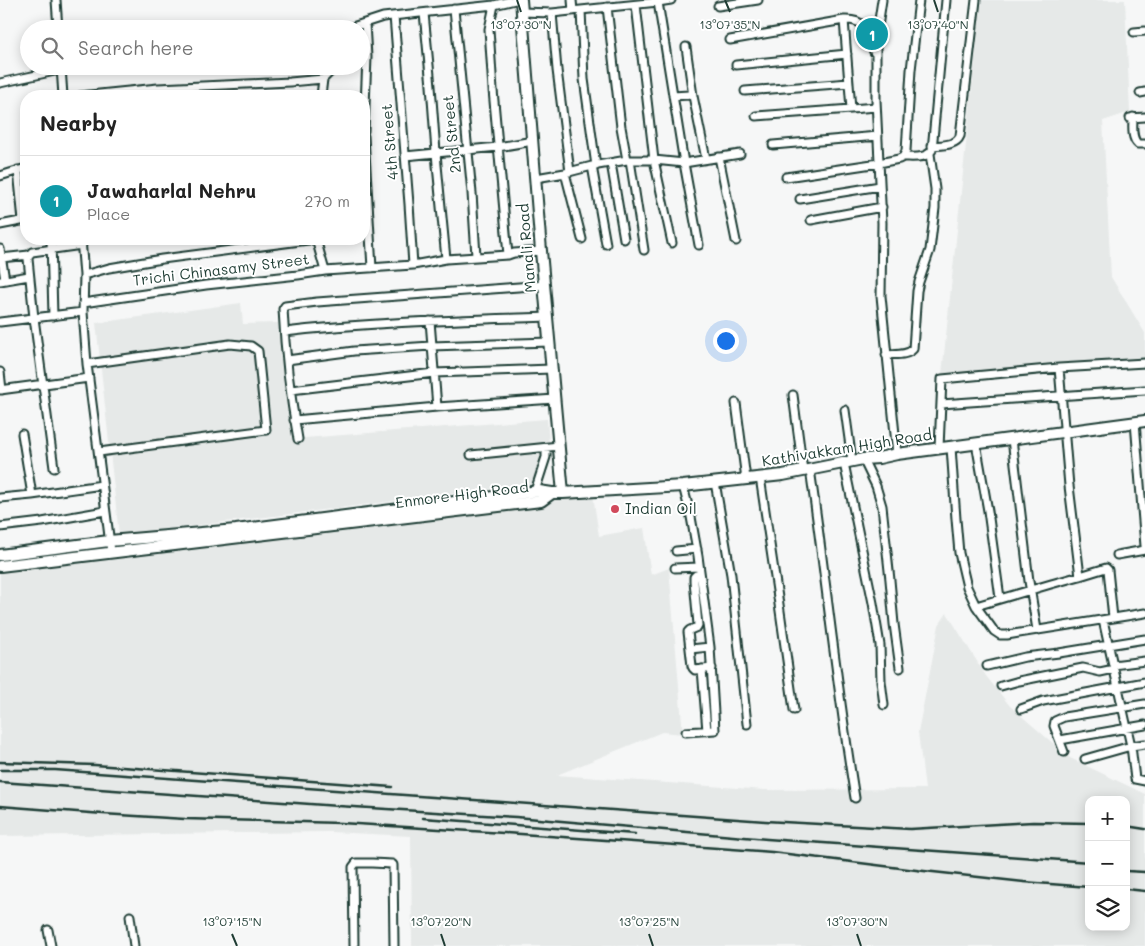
<!DOCTYPE html>
<html lang="en">
<head>
<meta charset="utf-8">
<style>
  :root { --surface:#fff; --page:#f2f2f2; --text:#222; --muted:#767676; --line:#e0e0e0; --accent:#d1495b }
  body { margin:0; font-family:Mali,sans-serif; background:var(--page); color:var(--text) }
  .controls { position:absolute; right:15px; bottom:15px; display:grid; overflow:hidden; border-radius:10px; box-shadow:0 2px 12px #0003 }
  .controls button { width:45px; height:45px; display:grid; place-items:center; padding:0; border:0; border-bottom:1px solid var(--line); background:var(--surface); color:var(--text); font:25px sans-serif }
  .you { position:absolute; left:725px; top:340px; width:18px; height:18px; margin:-12px; border:4px solid #fff; border-radius:50%; background:#1a73e8; box-shadow:0 0 0 8px #1a73e833 }
  .badge { display:grid; place-items:center; width:32px; height:32px; border-radius:50%; background:var(--accent); color:#fff; font-size:16px; font-weight:700 }
  .pin { position:absolute; translate:-50% -50%; border:2px solid #fff; box-shadow:0 1px 5px #0006 }
  .list { margin:0; padding:0; list-style:none }
  h2 { display:flex; justify-content:space-between; align-items:center; height:65px; margin:0; padding:0 20px; font-size:21px }
  h2 small { font-size:16px; font-weight:400; color:var(--muted) }
  .list li { display:grid; grid-template-columns:32px 1fr auto; gap:15px; align-items:center; box-sizing:border-box; height:90px; padding:0 20px; border-top:1px solid var(--line) }
  .list b { display:block; font-size:19px; white-space:nowrap }
  .list p { margin:0; font-size:16px; white-space:nowrap; color:var(--muted) }
  .list em { font-size:16px; font-style:normal; color:var(--muted) }
  .icon { flex:none; width:28px; height:28px; fill:none; stroke:currentColor; stroke-width:2; stroke-linecap:round; stroke-linejoin:round }
  .map { position:relative; flex:none; width:1145px; height:946px; overflow:hidden }
  .search { position:absolute; background:var(--surface); box-shadow:0 2px 12px #0003; left:20px; top:20px; width:350px; height:55px; display:flex; align-items:center; gap:12px; box-sizing:border-box; padding:0 18px; border-radius:28px; color:var(--muted); font-size:19px }
  .panel { position:absolute; background:var(--surface); box-shadow:0 2px 12px #0003; left:20px; top:90px; width:350px; height:155px; border-radius:20px }
  .map>svg:first-child { display:block }
  .built { fill:#e6e9e8; fill-rule:evenodd }
  .lines { fill:none; stroke-linecap:round; stroke-linejoin:round }
  .minor-casing { stroke:#1f3d34; stroke-width:11 }
  .secondary-casing { stroke:#1f3d34; stroke-width:14 }
  .minor { stroke:#fff; stroke-width:7 }
  .secondary { stroke:#fff; stroke-width:10 }
  .rail { stroke:#1f3d34; stroke-width:2.5 }
  .ticks { fill:none; stroke:#1f3d34; stroke-width:2 }
  .poi-dot { fill:#d1495b; stroke:#fff; stroke-width:2 }
  .labels { text-anchor:middle; stroke-width:4; stroke-linejoin:round; paint-order:stroke }
  .street-label { font-size:15px; fill:#1f3d34; stroke:#fff }
  .poi-label { font-size:15px; fill:#1f3d34; stroke:#fff; text-anchor:start }
  .ticks-label { font-size:12px; text-anchor:middle; fill:#1f3d34; stroke:#fff; stroke-width:4; stroke-linejoin:round; paint-order:stroke }
</style>
</head>
<body>
<div class="map">
<svg width="1145" height="946" viewBox="0 0 1145 946">
  <rect width="100%" height="100%" fill="#f6f7f7"/>
  <filter id="ink" filterUnits="userSpaceOnUse"><feTurbulence type="fractalNoise" baseFrequency=".02" numOctaves="2"/><feDisplacementMap in="SourceGraphic" scale="10" xChannelSelector="R" yChannelSelector="G"/><feConvolveMatrix kernelMatrix="1 2 1 2 8 2 1 2 1" color-interpolation-filters="sRGB"/></filter>
  <g filter="url(#ink)">
    <path class="built" d="M981 0H1125L1130 112 1103 121 1111 277 1145 333V360L942 374Z
      M241 303 243 324 278 323 292 439 547 419 549 443 535 484 119 535 96 323Z
      M593 495 599 536 644 528 651 575 669 568 683 734 662 732 557 775 765 790 925 789 918 732 939 625 947 613 986 676 1010 706 1070 758 1145 794V946H412L411 836 330 832 0 836V571ZM1089 800H1126V927H1089Z"/>
    <g class="lines">
      <defs>
        <path id="minor" d="M56 0 58 29
          M572 0 573 11
          M882 0 876 40V100L882 223 881 296 897 454
          M658 2 671 0
          M494 5 489 29 493 90 508 255
          M636 5 654 160 672 243
          M718 6 758 0
          M607 7 621 127 627 160
          M454 9 472 193 476 256
          M581 10 584 79 596 166
          M522 12 552 13 658 2 684 163 699 245
          M424 13 431 86 437 165 446 259
          M552 13 557 70 570 172
          M394 16 409 204 413 265
          M844 20 851 109 876 107
          M346 29 383 17 494 5 515 0
          M1134 32 1145 31
          M730 40 844 20C868 19 867 33 874 52
          M686 47 693 96
          M736 65 847 54
          M61 67 63 96
          M0 83 78 66
          M745 91 849 83
          M1140 93 1145 92
          M80 96 158 88 290 82 323 79
          M321 96 323 79 330 72V66
          M673 96 689 95 693 96 706 159
          M756 116 851 109
          M1133 117C1133 126 1131 138 1138 144H1145
          M1130 118 1145 117
          M364 131 367 57 365 23
          M364 136 372 268
          M773 145 878 136
          M932 146C941 145 956 146 960 136L976 0
          M405 156 498 147 533 141
          M719 157 736 241
          M903 157C913 157 927 159 932 150L946 0
          M630 160 644 250
          M611 163 624 239
          M592 166 606 244
          M18 170 23 221
          M565 173 582 239
          M0 176 26 168
          M786 177 879 163 899 159 903 157 906 151 911 70 919 0
          M536 178 565 173 592 166 627 160H654L684 163 740 154
          M800 199 880 186
          M811 220 882 207
          M0 225 26 220
          M51 239 53 316
          M81 239 84 275 83 312 87 364 111 552
          M316 239 325 271
          M0 249 5 280
          M29 255 28 259 34 318 54 468
          M1 258 29 255 32 252 82 245
          M84 275 109 268 162 259 316 239
          M0 281 29 276
          M83 303 206 285 298 275 325 271 413 265 446 259 508 255 514 253 541 251
          M430 321 437 407
          M0 322 83 312
          M285 332C372 322 460 320 548 317
          M886 355C895 354 907 356 913 349L917 291 919 282 930 250 935 208V189L930 154
          M287 360 354 351 431 346 550 342
          M87 364 230 344 251 346 258 351 266 430 99 452
          M1059 368 1069 486 1080 576
          M0 372 2 390
          M0 390 89 378
          M291 390 434 373 552 369
          M793 395 803 471
          M736 403 746 479
          M941 404 1145 390
          M845 410 852 461
          M294 420 437 407 555 399
          M1135 422 1145 546
          M22 434 32 495
          M298 439C290 396 285 353 283 309L285 306 317 302 545 285
          M1012 439 1029 581 1037 630
          M976 443 988 511 1000 598
          M951 447 956 519 959 553 967 587 976 606 994 631 1000 635H1007L1145 613
          M939 448 942 379 1059 368 1145 363
          M471 455 559 446
          M863 459 876 486 882 506 890 580 894 624 900 668
          M844 463 873 603 880 645 881 681 884 705
          M810 469C826 579 837 689 855 798
          M760 477 780 611 794 710
          M715 482 731 575 747 724
          M683 486 691 517 698 556 710 647 715 730 686 732
          M535 491 546 457V448
          M0 498 32 495 102 485
          M0 527 42 522 105 511
          M676 551 697 549
          M1117 555 1145 550
          M675 568 699 567
          M700 575H696L694 577V581L698 625 697 627 690 630 688 632 692 666 693 668 695 670 712 668
          M976 606 1051 584 1080 576 1106 568 1108 570 1113 618
          M1103 620 1131 746 1145 744
          M690 649 710 647
          M1113 665 1145 661
          M987 666 1025 657 1059 653 1145 639
          M702 669 707 731
          M1001 686 1019 681 1083 668 1100 672 1114 669
          M1021 709 1043 701 1145 682
          M1060 740 1145 725
          M1064 752 1054 726 1055 721 1064 717 1145 704
          M1085 759 1131 746 1135 779 1145 781
          M130 916 134 946
          M48 930 51 946
          M354 946 353 867 356 863H372L392 864 393 865 394 946"/>
        <path id="secondary" d="M521 0 541 251 563 493
          M0 555 109 541 236 530 539 491 552 493H563L683 486 783 475 863 459 879 458 897 454 1145 421
          M0 566 541 501 552 493"/>
      </defs>
      <use href="#minor" class="minor-casing"/>
      <use href="#secondary" class="secondary-casing"/>
      <use href="#minor" class="minor"/>
      <use href="#secondary" class="secondary"/>
      <path class="rail" d="M0 762 95 765 392 787
        M0 770H55L765 821 910 829 1033 822 1089 823
        M0 782 338 806 516 817 767 839 1089 862
        M0 806 103 814 185 819 341 823 521 834 772 852 924 871 1024 882 1089 887
        M423 818 635 834
        M1126 826 1145 829
        M1126 871 1145 872
        M1126 889 1145 891"/>
    </g>
  </g>
  <path class="ticks" d="M517 0 521 12M725 0 730 12M934 0 938 12M232 934 237 946M441 934 445 946M649 934 653 946M857 934 861 946"/>
  <circle class="poi-dot" cx="615" cy="509" r="5"/>
  <g class="labels">
    <g class="street-label">
      <text transform="translate(452 134) rotate(-96)" y="5">2nd Street</text>
      <text transform="translate(390 142) rotate(-95)" y="5">4th Street</text>
      <text transform="translate(527 248) rotate(-95)" y="5">Manali Road</text>
      <text transform="translate(221 270) rotate(-7)" y="5">Trichi Chinasamy Street</text>
      <text transform="translate(847 448) rotate(-9)" y="5">Kathivakkam High Road</text>
      <text transform="translate(462 495) rotate(-7)" y="5">Enmore High Road</text>
    </g>
    <g class="poi-label">
      <text x="625" y="514">Indian Oil</text>
    </g>
  </g>
  <g class="ticks-label">
    <text x="521" y="29">13°07'30"N</text>
    <text x="730" y="29">13°07'35"N</text>
    <text x="938" y="29">13°07'40"N</text>
    <text x="232" y="926">13°07'15"N</text>
    <text x="441" y="926">13°07'20"N</text>
    <text x="649" y="926">13°07'25"N</text>
    <text x="857" y="926">13°07'30"N</text>
  </g>
</svg>
<div class="controls">
<button>+</button>
<button>−</button>
<button><svg class="icon" aria-label="layers" viewBox="0 0 24 24"><path d="M12 4l9 5-9 5-9-5zM3 14l9 5 9-5"/></svg></button>
</div>
<div class="you"></div>
<div class="pin badge" style="left:872px;top:34px;background:#0f9aa8">1</div>
<div class="search"><svg class="icon" aria-label="search" viewBox="0 0 24 24"><circle cx="10" cy="10" r="6"/><path d="M15 15l6 6"/></svg>Search here</div>
<section class="panel">
<h2>Nearby<small></small></h2>
<ul class="list">
<li><span class="badge" style="background:#0f9aa8">1</span><div><b>Jawaharlal Nehru</b><p>Place</p></div><em>270 m</em></li>
</ul>
</section>
</div>
</body>
</html>
